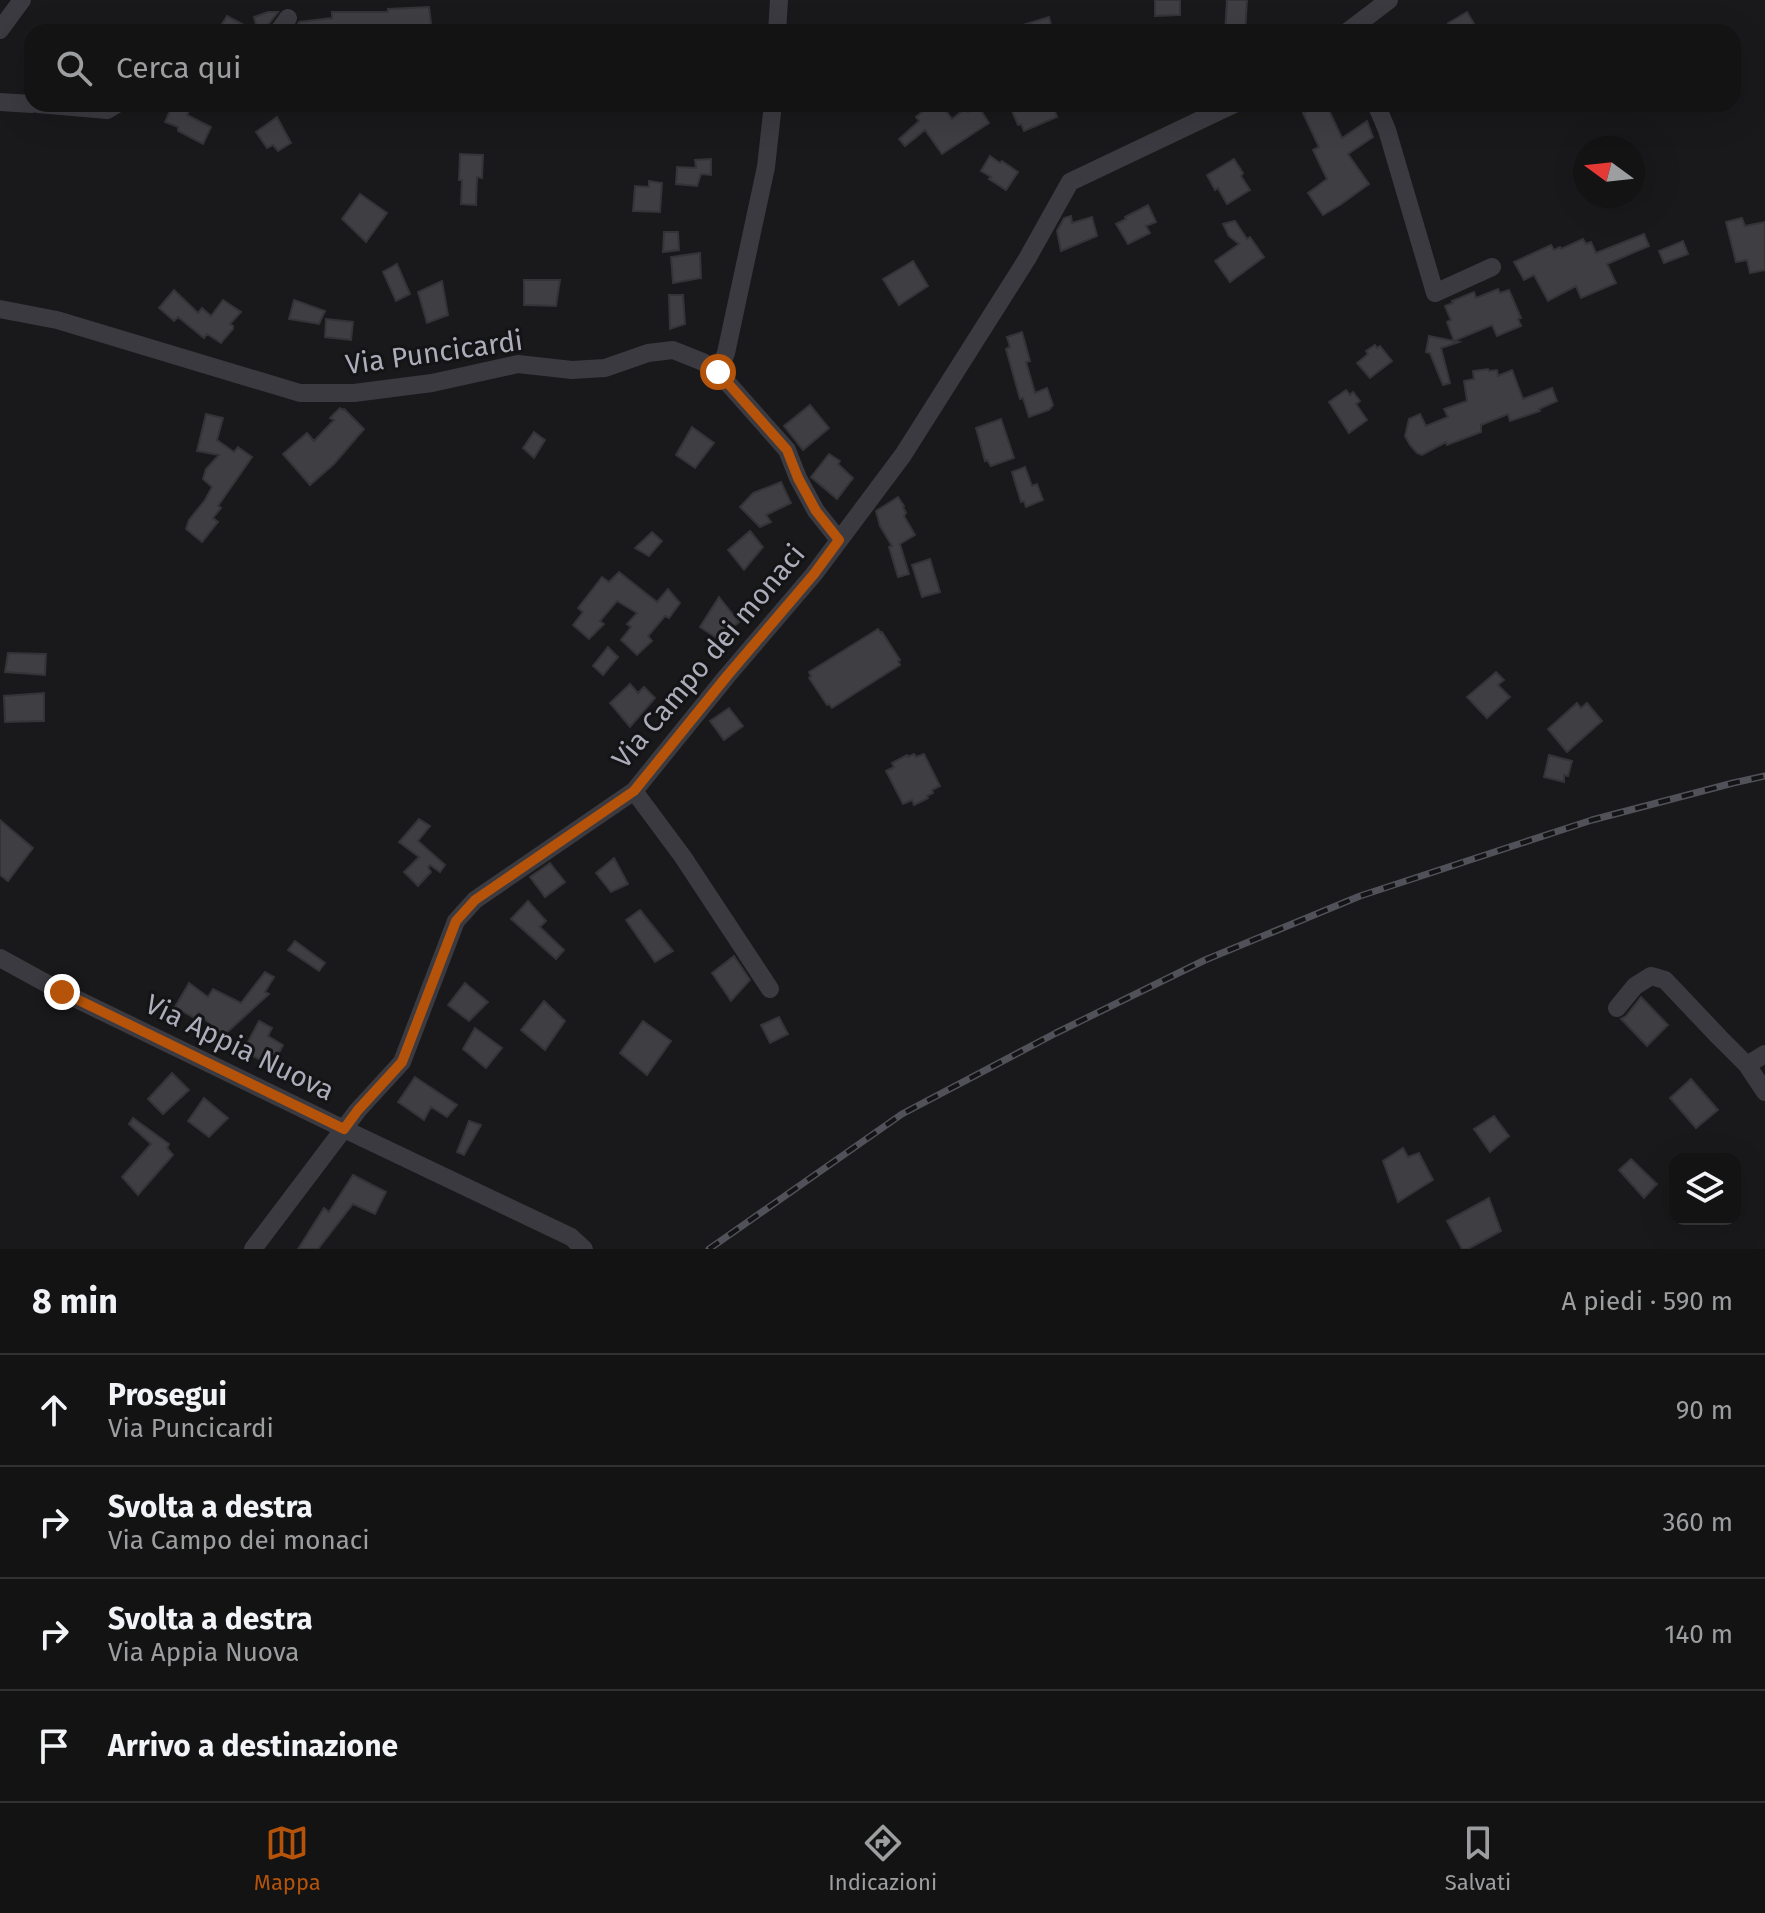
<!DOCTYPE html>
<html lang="it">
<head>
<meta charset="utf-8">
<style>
  :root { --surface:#131314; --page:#1c1c1d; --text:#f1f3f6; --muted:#9d9ea0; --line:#323234; --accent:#b45309 }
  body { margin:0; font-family:"Fira Sans",sans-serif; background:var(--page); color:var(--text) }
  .controls { position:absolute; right:24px; bottom:24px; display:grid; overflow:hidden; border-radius:16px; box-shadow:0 8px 32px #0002 }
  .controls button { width:72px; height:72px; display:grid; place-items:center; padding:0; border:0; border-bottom:2px solid var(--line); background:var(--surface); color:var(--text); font:40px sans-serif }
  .compass { position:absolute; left:1573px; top:136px; width:72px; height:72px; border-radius:50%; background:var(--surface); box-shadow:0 8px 32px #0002; rotate:285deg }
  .stop { position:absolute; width:24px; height:24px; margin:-18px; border:6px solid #b45309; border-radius:50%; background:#fff }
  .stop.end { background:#b45309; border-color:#fff; box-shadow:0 2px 8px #0008 }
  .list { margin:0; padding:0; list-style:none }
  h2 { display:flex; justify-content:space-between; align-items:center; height:104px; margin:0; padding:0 32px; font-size:34px }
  h2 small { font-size:26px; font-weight:400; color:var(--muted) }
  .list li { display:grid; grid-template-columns:52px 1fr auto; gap:24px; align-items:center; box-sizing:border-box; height:112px; padding:0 32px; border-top:2px solid var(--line) }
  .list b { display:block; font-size:30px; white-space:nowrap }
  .list p { margin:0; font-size:26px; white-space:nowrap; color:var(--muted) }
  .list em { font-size:26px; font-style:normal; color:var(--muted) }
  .icon { flex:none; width:44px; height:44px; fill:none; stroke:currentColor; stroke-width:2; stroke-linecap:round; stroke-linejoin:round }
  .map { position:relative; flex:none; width:1765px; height:1249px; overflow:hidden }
  .search { position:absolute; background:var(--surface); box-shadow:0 8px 32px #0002; left:24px; right:24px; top:24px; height:88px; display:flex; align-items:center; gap:20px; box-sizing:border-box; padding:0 28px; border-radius:24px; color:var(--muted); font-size:30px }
  .sheet { height:552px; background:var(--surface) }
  nav { display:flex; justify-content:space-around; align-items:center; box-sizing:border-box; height:112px; border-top:2px solid var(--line); background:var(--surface); font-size:22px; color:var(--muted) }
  nav a { display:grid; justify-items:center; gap:4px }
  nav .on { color:var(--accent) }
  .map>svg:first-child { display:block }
  .building { fill:#3f3e42; stroke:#343337; stroke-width:2 }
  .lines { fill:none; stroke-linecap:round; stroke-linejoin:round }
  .minor { stroke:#3b3a40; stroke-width:18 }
  .rail-casing { stroke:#515159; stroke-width:7 }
  .rail { stroke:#141416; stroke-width:4; stroke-dasharray:12; stroke-linecap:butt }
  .route { stroke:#b45309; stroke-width:10 }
  .labels { text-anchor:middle; stroke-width:6; stroke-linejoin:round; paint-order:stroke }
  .street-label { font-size:28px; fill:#acadba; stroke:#141416 }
</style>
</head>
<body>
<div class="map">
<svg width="1765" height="1249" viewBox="0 0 1765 1249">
  <rect width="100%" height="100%" fill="#19191b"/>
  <path class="building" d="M1155 0H1180V15L1155 16Z
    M1227 0H1247L1245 32H1225Z
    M429 7 432 31 293 32 299 22 332 18V12H388V9Z
    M268 12H278L268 25 266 32H258L254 17Z
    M1467 12 1479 32H1453L1448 23Z
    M227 16 257 32H217Z
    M1049 17 1053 32H1011L1010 29Z
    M173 104H192L187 115 211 127 203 144 178 131V127L165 122Z
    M916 104H941L952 119 965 109 968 112 978 106 989 123 942 154 925 130 905 146 899 139 919 121 916 117 922 112Z
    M1009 104H1052L1057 117 1024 131 1021 124 1018 125Z
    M1322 104H1326L1342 138 1367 121 1373 137 1348 154 1369 184 1340 205 1323 215 1308 193 1327 179 1313 150 1319 147 1303 113Z
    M277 117 291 143 278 151 273 145 267 148 256 132Z
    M460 154 483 155 482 178 477 177 476 205 461 204 462 180H459Z
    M990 156 1000 163 1002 161 1018 172 1006 190 989 179 991 177 981 171Z
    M711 159V175L701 174 697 186 676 184 677 167 696 168 695 160Z
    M1234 159 1243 173 1241 176 1250 190 1227 204 1218 188 1215 190 1207 175Z
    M649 181 662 183 660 212 633 211 635 186 649 187Z
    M360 194 387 213 366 242 342 219Z
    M1148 205 1156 222 1146 226 1150 233 1128 244 1116 224 1126 219 1125 217Z
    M1071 216 1072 223 1092 217 1097 236 1061 251 1057 231 1064 218Z
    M1742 218 1745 226 1765 222V270L1750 273 1747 260 1736 262 1726 222Z
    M1235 221 1247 239 1250 237 1264 257 1230 282 1215 261 1239 244 1229 236 1223 224Z
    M664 232H678L679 250 663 252Z
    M1644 234 1649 246 1607 264 1616 283 1581 298 1576 286 1548 301 1534 275 1524 280 1514 262 1551 245 1554 250 1560 247 1561 249 1583 239 1586 244 1591 242 1596 253Z
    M1683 241 1688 254 1664 263 1659 251Z
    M700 253 701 278 673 283 671 257Z
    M913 261 928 286 899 305 883 279Z
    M397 264 410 294 396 301 383 272Z
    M524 280H560L556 306 524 305Z
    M442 281 448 315 427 323 418 292Z
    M1498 289 1500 293 1509 290 1521 318 1518 319 1521 326 1497 336 1492 325 1454 341 1447 322 1451 320 1445 306 1453 303 1452 301 1474 292 1476 298Z
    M174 290 198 313 202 308 211 316 223 300 241 312 230 324 233 326V329L221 343 207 334 204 338 178 317 174 321 159 308Z
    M669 295H683L685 324 670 329Z
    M294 300 325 311 319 324 289 319Z
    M326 319 353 322 351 340 325 337Z
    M1022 332 1030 361 1026 362 1035 393 1047 388 1053 405 1049 410 1029 417 1023 398 1020 399 1006 349 1010 347 1007 337Z
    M1429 336 1459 342 1441 348 1450 383 1443 385 1430 353 1426 352Z
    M1375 345 1377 348 1380 346 1392 361 1370 378 1357 363 1368 354 1366 351Z
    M1488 369 1489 371 1497 370 1498 376 1512 370 1523 399 1552 388 1557 401 1539 409 1540 411 1510 421 1508 414 1481 425V432L1447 445 1446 442 1422 455 1417 453 1410 445 1405 436 1409 419 1420 414 1426 426 1448 417 1444 409 1467 401 1464 381 1474 379 1473 371Z
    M1346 390 1350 395 1353 392 1360 401 1356 404 1367 420 1349 433 1329 402Z
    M810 405 829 428 803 450 784 426Z
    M340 408 343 410 344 409 364 429 334 464 310 485 283 454 307 433 314 441 334 420 330 418Z
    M206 414 223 418 217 440 234 452 238 447 252 457 218 506 221 508 213 518 218 522 202 542 186 529 189 520 205 500 212 487 203 479 206 469 219 455 197 451Z
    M1001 419 1014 458 991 466 987 460 985 461 976 428Z
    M692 427 714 443 695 468 676 455Z
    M534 432 545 440 534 458 523 448Z
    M829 454 840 461 838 464 853 478 837 499 811 477Z
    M1025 467 1032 486 1037 484 1043 500 1026 507 1024 501 1021 502 1012 472Z
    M781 482 791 503 766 515 771 522 760 527 740 507 753 493Z
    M898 497 904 506 903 507 906 513 904 516 915 535 900 544 909 574 898 577 889 547 892 546 880 526 876 511Z
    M750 531 763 547 744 570 728 550Z
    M652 532 662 541 649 556 635 548Z
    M930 559 940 592 922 597 912 565Z
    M619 572 657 602 668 589 680 603 669 618 665 616 648 636 652 641 637 655 621 640 631 627 627 624 637 613 617 601 600 621 604 624 589 639 573 625 583 612 578 608 602 577 609 582Z
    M719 597 739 622 718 639 700 627Z
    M878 629 881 633 882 632 900 660 898 661 900 665 832 708 829 704 827 705 809 678 811 676 809 672Z
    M608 647 618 657 603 675 593 666Z
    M8 653 46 654 45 675 5 672Z
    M1496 672 1504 680 1498 685 1510 697 1487 718 1467 697Z
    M630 684 638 693 644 687 655 698 630 727 610 703Z
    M44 693V721L5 722 4 696Z
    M1577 703 1581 708 1587 703 1602 721 1567 752 1548 729Z
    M729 708 743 726 724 740 710 721Z
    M914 754 916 757 924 754 940 786 932 790 933 793 927 796 928 798 914 805 912 800 903 804 886 771 894 767 892 763 907 755 908 757Z
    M1549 755 1572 761 1568 776 1564 775V782L1544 777Z
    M419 819 430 826 418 841 445 865 440 872 430 865 428 867 431 872 418 886 404 872 419 857 399 842Z
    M0 820 33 848 8 881 0 875Z
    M614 858 628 884 611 892 596 873Z
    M550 863 565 882 545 897 530 877Z
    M528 901 546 921 540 927 564 950 556 959 511 919Z
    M640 910 673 951 655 962 626 920Z
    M295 941 325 963 319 971 288 950Z
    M734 956 750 980 731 1001 712 973Z
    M265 972 274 977 265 992 269 994 222 1037 199 1013 196 1019 175 1007 189 983 208 997 213 989 241 1003Z
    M465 983 488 1002 469 1021 448 1005Z
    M1641 997 1668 1025 1647 1046 1621 1019 1626 1016Z
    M544 1001 565 1021 545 1050 521 1030Z
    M779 1017 788 1034 770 1043 761 1025Z
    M259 1021 272 1028 268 1036 283 1045 272 1066 243 1051Z
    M643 1021 671 1041 647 1075 620 1053Z
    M475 1028 502 1048 486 1068 463 1049Z
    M172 1073 189 1090 163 1114 148 1099Z
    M415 1077 457 1105 447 1117 431 1107 424 1120 398 1102Z
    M1691 1079 1718 1110 1696 1128 1670 1098Z
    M204 1098 228 1118 209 1137 188 1121Z
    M1494 1116 1509 1136 1490 1152 1474 1129Z
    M133 1118 169 1144 167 1148 173 1155 138 1195 122 1177 151 1144 129 1124Z
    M469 1121 481 1125 464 1155 457 1152Z
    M1403 1148 1408 1157 1419 1153 1433 1180 1398 1202 1383 1161Z
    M1631 1159 1657 1184 1644 1198 1619 1170Z
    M353 1175 386 1192 375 1214 353 1204 318 1249H298L324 1208 329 1212Z
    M1489 1198 1501 1231 1468 1249H1462L1447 1221Z"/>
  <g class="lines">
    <path class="minor" d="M0 30 22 0
      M278 32 288 18
      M777 32 779 0
      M1347 32 1389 0
      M0 102 32 104
      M38 104 107 110 117 104
      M1376 104 1387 130 1435 293 1492 267
      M0 309 57 320 300 393H354L432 383 518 364 572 370 605 368 648 353 673 350 703 362 718 372 787 450 798 478 816 511 839 540
      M718 372 726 353 766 167 773 104
      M634 791 683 857 770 989
      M0 958 62 992 344 1129 571 1237 584 1249
      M1617 1008 1635 986 1651 976 1665 980 1719 1037 1747 1065 1765 1092
      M1747 1065 1765 1054
      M253 1249 358 1110 402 1062 456 921 475 900 634 791 727 676 814 574 903 455 1027 259 1070 182 1234 104"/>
    <defs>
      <path id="rail" d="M709 1249 902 1114 1056 1033 1205 960 1360 896 1592 820 1733 783 1765 776"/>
    </defs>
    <use href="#rail" class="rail-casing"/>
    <use href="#rail" class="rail"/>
  </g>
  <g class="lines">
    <path class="route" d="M62 992 344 1129 358 1110 402 1062 456 921 475 900 634 791 727 676 814 574 839 540 816 511 798 478 787 450 718 372"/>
  </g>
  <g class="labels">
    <g class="street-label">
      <text transform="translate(434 352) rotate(-8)" y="10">Via Puncicardi</text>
      <text transform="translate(708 656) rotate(-50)" y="10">Via Campo dei monaci</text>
      <text transform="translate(240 1047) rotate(26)" y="10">Via Appia Nuova</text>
    </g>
  </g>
</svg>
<div class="controls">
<button><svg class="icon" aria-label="layers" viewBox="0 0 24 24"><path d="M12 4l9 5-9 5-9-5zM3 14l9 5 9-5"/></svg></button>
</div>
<svg class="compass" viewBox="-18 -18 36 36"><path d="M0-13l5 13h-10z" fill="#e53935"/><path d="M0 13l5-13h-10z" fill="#9d9ea0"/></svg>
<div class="stop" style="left:718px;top:372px"></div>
<div class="stop end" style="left:62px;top:992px"></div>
<div class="search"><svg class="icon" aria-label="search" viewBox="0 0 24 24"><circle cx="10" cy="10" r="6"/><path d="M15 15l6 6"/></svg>Cerca qui</div>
</div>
<section class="sheet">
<h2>8 min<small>A piedi · 590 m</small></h2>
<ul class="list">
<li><svg class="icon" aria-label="ahead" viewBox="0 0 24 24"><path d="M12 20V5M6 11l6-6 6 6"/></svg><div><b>Prosegui</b><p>Via Puncicardi</p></div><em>90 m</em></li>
<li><svg class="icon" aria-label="right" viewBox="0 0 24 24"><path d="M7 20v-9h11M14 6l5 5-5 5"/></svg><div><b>Svolta a destra</b><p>Via Campo dei monaci</p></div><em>360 m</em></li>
<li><svg class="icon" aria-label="right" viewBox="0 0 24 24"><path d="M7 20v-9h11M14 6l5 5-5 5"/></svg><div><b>Svolta a destra</b><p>Via Appia Nuova</p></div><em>140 m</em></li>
<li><svg class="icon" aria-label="arrive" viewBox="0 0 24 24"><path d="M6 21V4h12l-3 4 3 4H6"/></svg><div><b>Arrivo a destinazione</b></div></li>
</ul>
</section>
<nav>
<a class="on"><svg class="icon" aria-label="map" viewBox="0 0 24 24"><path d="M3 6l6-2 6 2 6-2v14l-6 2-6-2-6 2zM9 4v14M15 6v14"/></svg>Mappa</a>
<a><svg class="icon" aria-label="directions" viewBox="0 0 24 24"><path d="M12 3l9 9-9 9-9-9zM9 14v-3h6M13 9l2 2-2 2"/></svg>Indicazioni</a>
<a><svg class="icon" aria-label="saved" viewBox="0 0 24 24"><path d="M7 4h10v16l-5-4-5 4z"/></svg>Salvati</a>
</nav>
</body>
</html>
